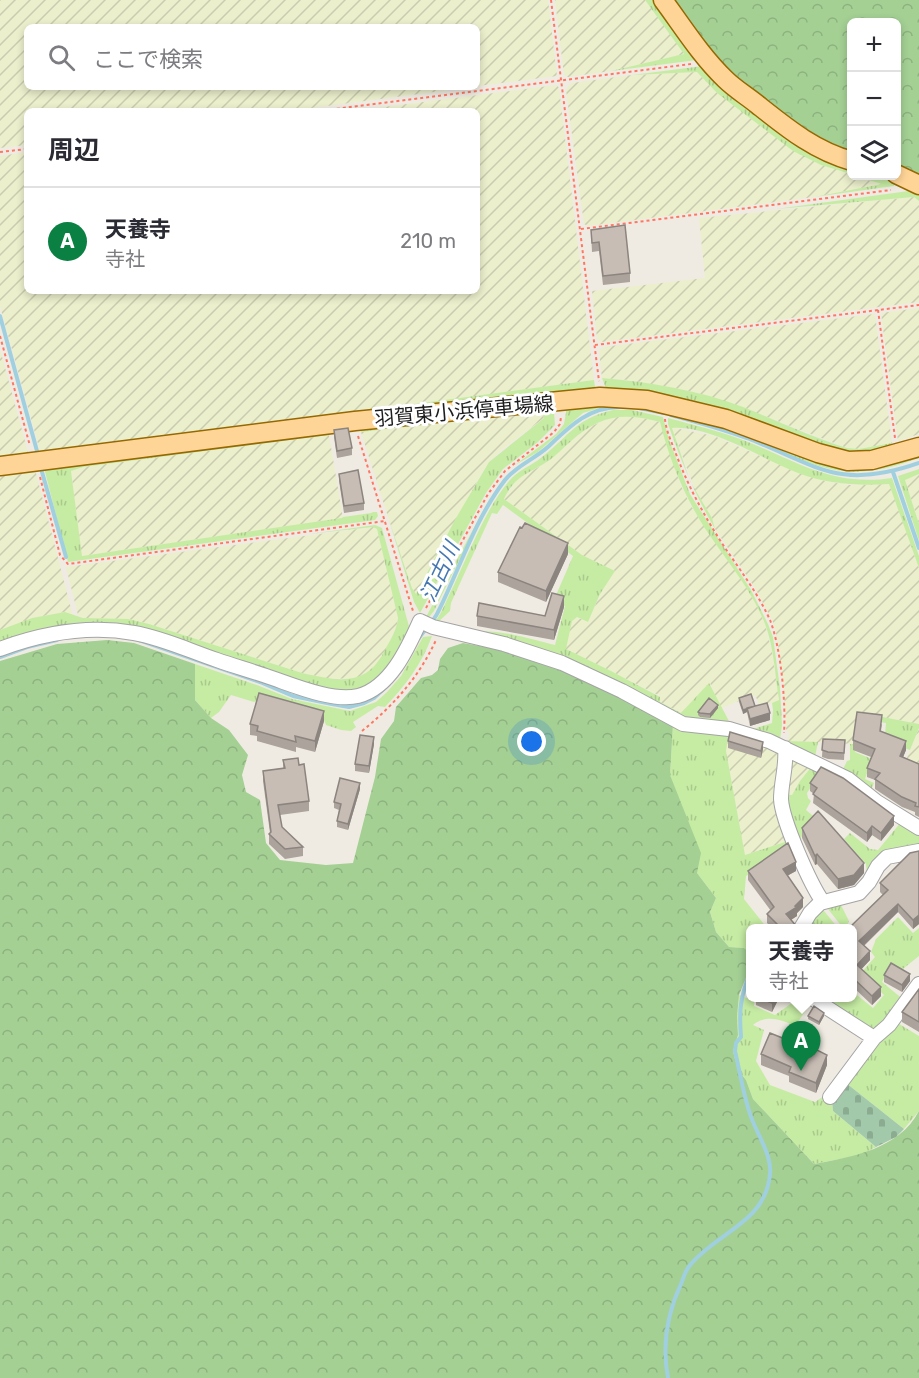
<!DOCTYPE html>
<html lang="ja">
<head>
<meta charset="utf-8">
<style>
  :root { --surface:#fff; --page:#f7f7f7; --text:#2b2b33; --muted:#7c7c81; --line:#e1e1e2; --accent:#0b8043 }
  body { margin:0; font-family:Rubik,"Noto Sans JP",sans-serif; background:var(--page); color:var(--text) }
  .controls { position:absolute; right:18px; top:18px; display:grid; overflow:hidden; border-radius:9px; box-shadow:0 3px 9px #0003 }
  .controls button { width:54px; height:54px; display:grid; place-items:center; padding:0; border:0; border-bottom:2px solid var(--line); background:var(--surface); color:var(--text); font:30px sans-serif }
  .you { position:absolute; left:532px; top:742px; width:21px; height:21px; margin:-15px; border:4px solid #fff; border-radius:50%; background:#1a73e8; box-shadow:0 0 0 9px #1a73e833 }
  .badge { display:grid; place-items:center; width:39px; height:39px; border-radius:50%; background:var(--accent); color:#fff; font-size:20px; font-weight:700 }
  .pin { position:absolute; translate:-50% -50px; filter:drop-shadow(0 2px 3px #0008) }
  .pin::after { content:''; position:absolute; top:32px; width:21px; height:18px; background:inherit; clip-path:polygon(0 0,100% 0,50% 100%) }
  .popup { position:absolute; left:746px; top:924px; width:111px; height:78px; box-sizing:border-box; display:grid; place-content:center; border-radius:9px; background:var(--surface); filter:drop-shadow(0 2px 4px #0005); font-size:20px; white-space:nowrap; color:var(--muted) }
  .popup b { font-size:22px; color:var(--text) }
  .popup::after { content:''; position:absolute; left:50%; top:100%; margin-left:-12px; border:12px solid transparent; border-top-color:var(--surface) }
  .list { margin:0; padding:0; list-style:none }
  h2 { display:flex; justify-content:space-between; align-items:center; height:78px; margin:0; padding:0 24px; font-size:26px }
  h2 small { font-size:20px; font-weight:400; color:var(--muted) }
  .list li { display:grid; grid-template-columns:39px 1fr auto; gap:18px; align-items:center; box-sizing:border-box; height:108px; padding:0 24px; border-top:2px solid var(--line) }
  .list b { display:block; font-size:22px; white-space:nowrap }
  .list p { margin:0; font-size:20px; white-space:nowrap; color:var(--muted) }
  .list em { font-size:20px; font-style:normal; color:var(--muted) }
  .icon { flex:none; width:33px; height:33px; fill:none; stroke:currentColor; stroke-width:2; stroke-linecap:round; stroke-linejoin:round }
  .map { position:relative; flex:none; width:919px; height:1378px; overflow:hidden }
  .search { position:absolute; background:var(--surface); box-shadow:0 3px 9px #0003; left:24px; top:24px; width:456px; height:66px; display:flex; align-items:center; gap:15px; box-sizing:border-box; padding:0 21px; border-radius:9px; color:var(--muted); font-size:22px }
  .panel { position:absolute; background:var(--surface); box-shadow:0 3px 9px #0003; left:24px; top:108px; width:456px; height:186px; border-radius:9px }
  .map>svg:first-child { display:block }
  .farmland { fill:url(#farmland-furrows) }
  .grass { fill:url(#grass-tufts) }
  .forest { fill:url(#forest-crowns) }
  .cemetery { fill:url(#cemetery-stones) }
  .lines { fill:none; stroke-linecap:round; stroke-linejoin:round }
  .stream { stroke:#a0cfdf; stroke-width:4 }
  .minor-casing { stroke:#a4a4a4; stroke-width:16 }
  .major-casing { stroke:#966800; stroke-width:21 }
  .path { stroke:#ff7763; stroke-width:2; stroke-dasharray:3 3; stroke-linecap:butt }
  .minor { stroke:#fff; stroke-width:14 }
  .major { stroke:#ffd597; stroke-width:18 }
  .wall { fill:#aba39c }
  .shaded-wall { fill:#8b847f }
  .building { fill:#c7bdb5; stroke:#8b847f; stroke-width:1.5 }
  .labels { text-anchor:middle; stroke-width:6; stroke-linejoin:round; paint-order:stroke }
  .street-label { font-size:20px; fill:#1d1d1d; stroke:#fff }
  .water-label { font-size:21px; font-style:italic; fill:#4578b1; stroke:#fff }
</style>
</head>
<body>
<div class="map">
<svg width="919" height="1378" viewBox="0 0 919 1378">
  <defs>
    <pattern id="farmland-furrows" width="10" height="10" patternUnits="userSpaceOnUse" patternTransform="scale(1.5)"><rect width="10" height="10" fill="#ebefcc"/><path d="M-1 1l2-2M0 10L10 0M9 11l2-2" fill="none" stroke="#c9ccaf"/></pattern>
    <pattern id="grass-tufts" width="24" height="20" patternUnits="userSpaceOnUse" patternTransform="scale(1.5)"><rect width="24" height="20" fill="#c6eca4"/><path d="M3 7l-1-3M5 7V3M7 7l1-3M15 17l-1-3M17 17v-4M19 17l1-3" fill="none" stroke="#aaca8d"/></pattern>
    <pattern id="forest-crowns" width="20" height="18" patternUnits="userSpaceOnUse" patternTransform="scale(1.5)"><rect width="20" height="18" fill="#a4d094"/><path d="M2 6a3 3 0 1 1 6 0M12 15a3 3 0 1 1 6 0" fill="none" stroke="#8db27f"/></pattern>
    <pattern id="cemetery-stones" width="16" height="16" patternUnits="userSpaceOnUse" patternTransform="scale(1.5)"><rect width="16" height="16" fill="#a2c9a9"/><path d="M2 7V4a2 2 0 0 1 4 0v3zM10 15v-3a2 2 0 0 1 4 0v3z" fill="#8bac91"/></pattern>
  </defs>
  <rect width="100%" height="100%" fill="#efebe2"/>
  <path class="farmland" d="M0 0H548L557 76 477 86V27H27V87H473L288 111H27V145L0 148Z
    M555 0H645L685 54 611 71 568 77 564 75Z
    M697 72 717 93 852 176 883 184 814 197 588 226 584 224 566 90 568 86 572 83 632 75Z
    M557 85 559 88 594 380 41 455 0 306V156L27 152V291H477V111H352Z
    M914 197 919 201V302L602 342 597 339 592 291 705 278 699 218Z
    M919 308V434L898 441 881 313Z
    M875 314 892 443 859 449 847 448 741 407 695 392 629 380 602 378 599 351 603 347Z
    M0 349 29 456 0 460Z
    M538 412 543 413 544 418 501 450 489 462 480 476 415 595 389 520 361 432Z
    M615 416H636L660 422 680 484 691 506 737 572 757 605 765 624 772 652 779 701 760 706 755 695 721 708 710 683 681 713 660 702V696L611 671 565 649 572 621 576 617 588 622 600 594 615 571 582 555 504 499 517 479 546 463 587 428Z
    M675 428 714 436 799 473 829 482 849 485 889 484 919 568V724L872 715 855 744 788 741 789 733 786 729 784 687 777 637 773 622 755 588 715 529 712 518 696 492 672 429Z
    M329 435 343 518 82 556 71 471 83 467Z
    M32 469 36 473 73 616 65 612 32 618 0 630V473Z
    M919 474V524L905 479Z
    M374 527 377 529 398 618 397 626 381 659 369 672 355 679 326 678 302 673 149 624 128 619 83 618 78 615 66 567Z
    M919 728V772L904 765Z
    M729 732 783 750 791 840 745 855 726 751Z
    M789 754 812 766 800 781 792 795 784 794Z"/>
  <path class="grass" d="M645 0H654L697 60 611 71 684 54Z
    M703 66 851 167V174L821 165 793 151 717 93 697 72 632 75Z
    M855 176H884L896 180 894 186 814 197 882 184Z
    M916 190 919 192V201L914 197 776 209Z
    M602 378C650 382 698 390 743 407 778 421 811 437 847 448L859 449 892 443 893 451 862 458 607 391Z
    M594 380 595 387 593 393 347 413Z
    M613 404 583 413 538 452 515 465 556 434 564 424 567 407Z
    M550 408 554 412 555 425 538 442 503 469 486 493 420 613 414 602 389 520 412 588 416 594 456 518 489 462 544 418 543 414 538 412 361 432 362 427Z
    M613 410H632L663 417 669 440 690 494 751 590 768 624 773 637 780 688 782 725 780 740 750 730 772 723 773 710 772 703 779 700C775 676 774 647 765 624 751 588 725 559 704 527 684 495 669 459 660 422 622 412 600 415 570 442 562 449 554 458 545 463 526 475 515 476 504 499L582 555 615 571 600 594 588 622 577 617 572 621 566 649 611 671 660 697V702L681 713 709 683 730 723 692 722 472 632C496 628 531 639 555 645L565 606 553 602 573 556 503 505 497 514 492 513 451 603 450 611 436 624 434 623C443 612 446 600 453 587 468 555 486 508 509 481 518 470 531 466 542 457 570 435 575 419 613 410Z
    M668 418C694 425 719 431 743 440 797 461 831 487 892 478L919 556V568L889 484C857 486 827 484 798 473 762 459 710 425 672 428L690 481 712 518 715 529C695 495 681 461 668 424Z
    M328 431 329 435 83 467 71 471 82 556 342 518 343 517 371 513 373 512H377L378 516 375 520 68 562 44 468Z
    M749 436 816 456 919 451V458C844 486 817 467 749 436Z
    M919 469V474L905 480 919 524V541L898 476Z
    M491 496 434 611 429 617H426Z
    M375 525 382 528 410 630 386 673 357 694 325 691 134 630 0 647V630L32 618 65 612 83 618 128 619 149 624 302 673C339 681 367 688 386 648 391 639 397 629 398 618L377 529 373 527 309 534Z
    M432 636C422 664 405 686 385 707L378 706 353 722 356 727 351 731 341 730 326 725 324 720 258 700 254 702 231 695 219 712 211 718 195 700V664L257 685 292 699 350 711 376 702 387 692 401 676 423 637Z
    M872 715 919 724V728L910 750 893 744 890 749 860 739 855 752 872 759 865 779 874 783 871 790 842 771 847 761 850 760V744H855V731L885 734 886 723 872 721Z
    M673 724 729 732 726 751 745 855 791 840 794 846 746 876 744 899 767 928H750V953L744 948 729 947 716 932 710 912 716 898 697 873 670 775Z
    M788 741 818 742 815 757 788 746Z
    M812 766 823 770 807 793 808 798 811 801 806 810 817 819 814 825 797 841 784 794 792 795 800 781Z
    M901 822 919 834V846L867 875 866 864 844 839 850 833 870 849 878 850Z
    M839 901 849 921 846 928H843L824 904Z
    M820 906 838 928H804Z
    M898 917 913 933 919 928V956L899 972 890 968 882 982 904 1000 877 1032 828 1004 832 998H852V991L873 1008 884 995 861 973 875 957 871 952 876 939Z
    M739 995 754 1001V1006L775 1015 799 998 811 1003 795 1026C782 1020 765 1014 753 1025L764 1030 756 1061 770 1085 815 1102 824 1096 832 1101 833 1111 876 1147 861 1155 814 1164 753 1099 746 1080 738 1070 733 1051 738 1035 737 1017Z
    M896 1022 919 1036V1111L904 1129 846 1083 875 1042Z"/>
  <path class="forest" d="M670 0H919V179L897 169 896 22H852L851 155 818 143 725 70Z
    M107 640 134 643 195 664V700L211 718 229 730 248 755 242 775 246 792 260 800 266 843 280 860 326 865 353 863 375 777 381 739 394 721 396 707 421 678 432 675 438 670 440 659 448 648 463 643 502 650 559 667 673 724 670 775 701 853 697 873 716 898 710 912 716 932 729 947 744 948 750 953V968L739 995 737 1017 738 1035 733 1051 738 1070 746 1080 753 1099 814 1164C852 1157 899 1149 919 1111V1378H0V661L57 644Z"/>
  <path class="cemetery" d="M846 1083 904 1129 896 1137 876 1147 833 1111 832 1101Z"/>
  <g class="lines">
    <path class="stream" d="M0 316 37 451
      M639 408 664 413
      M671 415C697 422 722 429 747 438 818 466 839 491 919 463
      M42 472 66 557
      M893 472 919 548
      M419 638C425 629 434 621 438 612 460 568 475 519 505 480 517 465 535 459 549 446 570 426 589 407 620 407
      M139 640 260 682 293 696 332 704 349 707 364 703 374 698 389 684
      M0 657 27 647 57 640
      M668 1378C662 1346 667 1314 681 1284 684 1277 685 1270 691 1264 718 1232 766 1222 770 1174 772 1154 756 1133 750 1114 743 1093 740 1072 735 1051L736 1043 741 1037C739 1012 740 997 750 973"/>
    <defs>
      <path id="minor" d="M0 649C43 633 89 625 134 633 163 638 190 651 217 660 234 666 252 671 269 677 293 685 332 702 358 696 390 688 408 648 420 621L433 627 504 644 562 663 622 691 683 724 729 729 769 741 848 779 877 802 919 828
        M785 748C787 765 781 782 781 799 782 820 810 884 823 902
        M801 928 810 913 820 903 859 893 869 882 878 866 887 857 919 851
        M812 998 874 1038
        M830 1097 874 1038 889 1025 919 984"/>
      <path id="major" d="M663 0C683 27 701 56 725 79 735 89 747 96 758 105 787 128 815 151 852 161
        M896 174 919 185
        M0 466 355 421 600 397 647 400 726 419 818 453 848 461 872 460 919 447"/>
    </defs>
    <use href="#minor" class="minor-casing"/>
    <use href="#major" class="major-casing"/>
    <path class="path" d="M551 0 599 381
      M319 111 691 64
      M0 152 27 149
      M581 229 891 190
      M878 310 895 438
      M0 336 30 446
      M595 345 919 305
      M665 419C666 431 672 443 676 454 690 491 709 525 732 558 746 578 760 598 770 620 781 648 786 703 784 733
      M358 436 413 611
      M40 477 60 555 68 564 385 521
      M426 608 488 494 505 471 554 432 560 424 561 417
      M362 731C394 705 419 677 436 640"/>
    <use href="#minor" class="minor"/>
    <use href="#major" class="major"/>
  </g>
  <path class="wall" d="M591 230 630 273V282L603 285 599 251 592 252Z
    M334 430 352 448V455L337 458 334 437Z
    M339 474 364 503V510L344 513 339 481Z
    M568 554 546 602 498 582V572Z
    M564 607 554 640 477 626V616H545Z
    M739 698 755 706 770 720 750 726 747 712 743 714 739 702Z
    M718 708 710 718 700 717 698 715V712Z
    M324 721 315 752 296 747V752L257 741V736L250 735V724Z
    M882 724 881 731 906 750 903 757 919 764V817L915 815V812L902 807 875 789V780L867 777V768L871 757 853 750V740Z
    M823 739 845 740 844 760 828 759 822 757Z
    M728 741 763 749 761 758 728 748Z
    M374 744 369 773 355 771V764Z
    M283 760 299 765 309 801V811L280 815 282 827 303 847V856L285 859 269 844V834L270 833 263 781V771L283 768Z
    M810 783 894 825 881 841 872 835 867 842 813 803 814 794 810 791Z
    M360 789 348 830 337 827V821L339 810 334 808V802Z
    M802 828 864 873 854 885 838 889 817 864 815 865 802 838Z
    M919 851V924L913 929 898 912 864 946 870 960 861 969 881 996 872 1005 852 986V928L883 895 880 892V883Z
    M748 871H796L787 876 803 907 797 913V916L791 920 798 928H772L767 923V914L771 911 748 880Z
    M884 975 910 981 902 992 884 982Z
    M919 989V1032L902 1022V1012Z
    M756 998H779L772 1012 756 1005Z
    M808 1016H824L819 1025 808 1019Z
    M761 1054 827 1065 816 1093 789 1082V1076L761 1065Z"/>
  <path class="shaded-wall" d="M568 543V554L546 602V591Z
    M564 596V607L554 640V630Z
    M718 705V708L710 718V714Z
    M747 709V712L743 714V710Z
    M324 711V721L315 752V741Z
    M770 713V720L750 726V719Z
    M374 737V744L369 773V766Z
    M906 741V750L900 765V756Z
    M763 742V749L761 758V751Z
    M360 783V789L348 830V824Z
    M894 816V825L881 841V833Z
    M872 826V835L867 842V833Z
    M817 854V864L815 865V856Z
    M796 862V871L783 878V869Z
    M864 863V873L854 885 838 889V879Z
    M803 898V907L797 913V916L786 923V914Z
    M898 904V912L859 950V941Z
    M919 915V924L913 929V920Z
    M870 951V960L857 974V965Z
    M910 974V981L902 992V985Z
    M881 987V996L872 1005V996Z
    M775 998H779L772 1012V1003Z
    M824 1013V1016L819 1025V1022Z
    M827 1055V1065L816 1093V1083Z"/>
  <path class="building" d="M625 225 630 273 603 276 599 242 592 243 591 230Z
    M348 428 352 448 337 451 334 430Z
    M358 470 364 503 344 506 339 474Z
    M525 523 568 543 546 591 498 572 520 527 522 528Z
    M552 593 564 596 554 630 477 616 479 603 545 616Z
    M259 693 324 711 315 741 295 736 296 742 257 731 258 726 250 724Z
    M751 694 755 706 743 710 739 698Z
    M709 698 718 705 710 714 700 713 698 712Z
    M767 703 770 713 750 719 747 708Z
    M857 712 882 715 880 731 906 741 900 756 919 764V807L915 806 916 803 902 797 875 779 880 773 867 768 875 749 853 740Z
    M730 732 763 742 761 751 728 741Z
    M360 735 374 737 369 766 355 764Z
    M823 739 845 740 844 753 828 752 822 750Z
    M298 758 299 765 304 764 309 801 278 805 282 827 303 847 285 849 269 834 271 832 263 771 285 768 283 760Z
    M821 767 843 778 894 816 881 833 872 826 867 833 813 794 817 788 810 783Z
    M340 778 360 783 348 824 337 821 341 804 334 802Z
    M818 811 864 863 854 875 838 879 817 854 815 856 802 828Z
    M788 843 796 862 783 869 803 898 795 906 797 907 786 914 798 928H781L767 914 774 907 748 871Z
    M919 851V915L913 920 898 904 859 941 870 951 857 965 881 987 872 996 852 977V928H849L888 890 880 883 910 853Z
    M891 963 910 974 902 985 884 975Z
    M919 989V1022L902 1012Z
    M759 998H775L772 1003Z
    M814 1006 824 1013 819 1022 808 1016Z
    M770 1033 800 1045 808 1047 809 1046 827 1055 816 1083 789 1072 791 1067 761 1054Z"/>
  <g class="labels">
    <g class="street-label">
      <text transform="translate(464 411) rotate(-5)" y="7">羽賀東小浜停車場線</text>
    </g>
    <g class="water-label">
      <text transform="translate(440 572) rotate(-65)" y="7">江古川</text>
    </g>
  </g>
</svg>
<div class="controls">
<button>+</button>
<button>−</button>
<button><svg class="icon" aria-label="layers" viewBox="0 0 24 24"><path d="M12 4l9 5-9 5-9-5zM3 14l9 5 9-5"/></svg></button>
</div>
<div class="you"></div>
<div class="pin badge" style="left:801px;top:1071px">A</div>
<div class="popup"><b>天養寺</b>寺社</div>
<div class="search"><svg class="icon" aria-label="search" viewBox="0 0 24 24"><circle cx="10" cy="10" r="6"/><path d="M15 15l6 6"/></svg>ここで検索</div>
<section class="panel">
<h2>周辺<small></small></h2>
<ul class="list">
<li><span class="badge">A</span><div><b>天養寺</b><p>寺社</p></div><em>210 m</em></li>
</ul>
</section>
</div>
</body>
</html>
